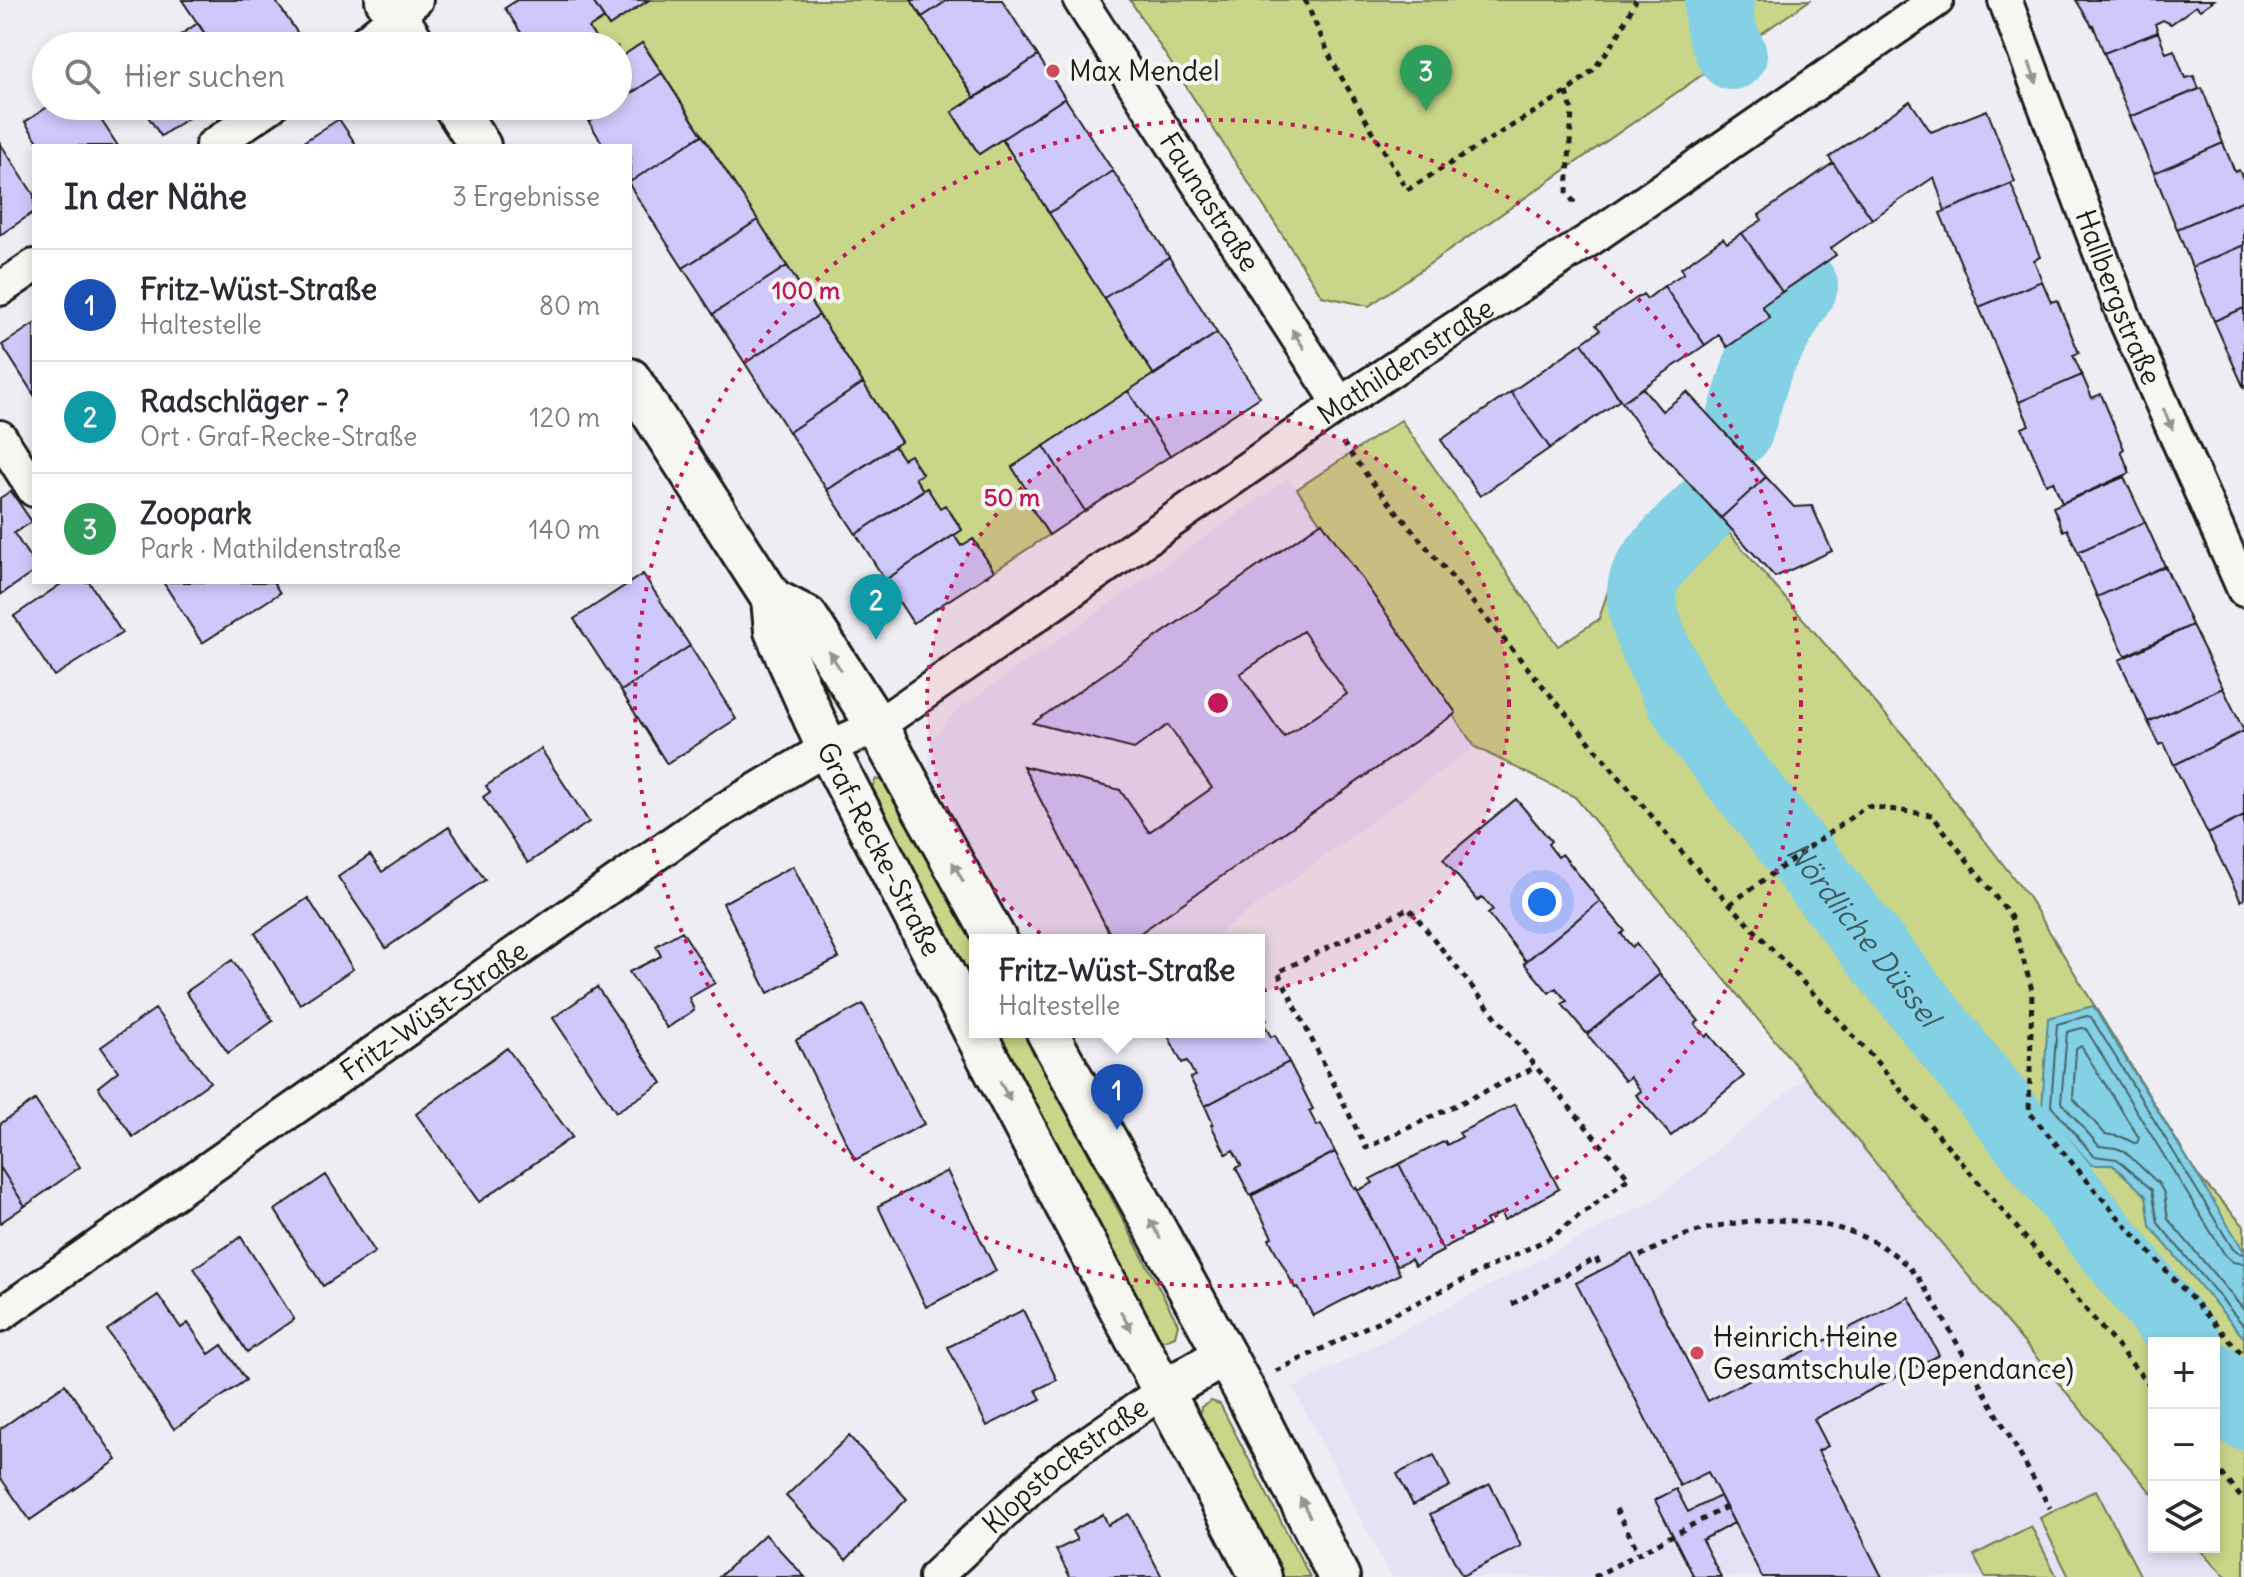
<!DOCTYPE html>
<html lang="de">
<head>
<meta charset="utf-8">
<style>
  :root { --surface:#fff; --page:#f2f2f3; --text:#2b2b33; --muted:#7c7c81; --line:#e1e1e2; --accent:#d93025 }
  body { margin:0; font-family:Delius,sans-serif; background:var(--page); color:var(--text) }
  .controls { position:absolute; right:24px; bottom:24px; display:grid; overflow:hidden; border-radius:0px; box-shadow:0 4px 12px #0003 }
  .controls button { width:72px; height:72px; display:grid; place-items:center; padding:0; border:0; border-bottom:2px solid var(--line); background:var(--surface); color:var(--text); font:40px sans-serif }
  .you { position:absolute; left:1542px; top:902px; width:28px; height:28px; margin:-20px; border:6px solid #fff; border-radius:50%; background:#1a73e8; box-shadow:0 0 0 12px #1a73e833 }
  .badge { display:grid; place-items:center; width:52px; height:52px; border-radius:50%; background:var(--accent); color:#fff; font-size:26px; font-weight:700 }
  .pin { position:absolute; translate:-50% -66px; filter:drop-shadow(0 2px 4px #0008) }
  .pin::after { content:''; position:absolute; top:42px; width:28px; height:24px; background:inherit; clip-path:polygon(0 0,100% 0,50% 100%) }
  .popup { position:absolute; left:969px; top:934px; width:296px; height:104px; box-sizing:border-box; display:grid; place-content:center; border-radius:0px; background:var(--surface); filter:drop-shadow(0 2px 6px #0005); font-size:26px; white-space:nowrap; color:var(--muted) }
  .popup b { font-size:30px; color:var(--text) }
  .popup::after { content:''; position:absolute; left:50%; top:100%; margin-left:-16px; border:16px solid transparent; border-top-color:var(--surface) }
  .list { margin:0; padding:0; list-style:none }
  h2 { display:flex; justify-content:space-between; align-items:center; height:104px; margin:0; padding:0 32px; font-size:34px }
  h2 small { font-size:26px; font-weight:400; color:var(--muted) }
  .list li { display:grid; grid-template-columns:52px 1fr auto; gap:24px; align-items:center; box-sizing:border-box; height:112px; padding:0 32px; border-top:2px solid var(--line) }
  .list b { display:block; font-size:30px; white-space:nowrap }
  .list p { margin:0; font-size:26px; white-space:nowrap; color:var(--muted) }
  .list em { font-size:26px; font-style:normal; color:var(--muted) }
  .icon { flex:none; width:44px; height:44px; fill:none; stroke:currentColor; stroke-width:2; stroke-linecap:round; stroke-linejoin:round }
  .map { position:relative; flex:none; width:2244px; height:1577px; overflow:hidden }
  .search { position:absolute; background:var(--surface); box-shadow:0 4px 12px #0003; left:32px; top:32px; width:600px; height:88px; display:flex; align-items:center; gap:20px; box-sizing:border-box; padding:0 28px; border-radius:44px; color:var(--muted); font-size:30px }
  .panel { position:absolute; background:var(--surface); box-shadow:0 4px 12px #0003; left:32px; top:144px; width:600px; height:440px; border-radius:0px }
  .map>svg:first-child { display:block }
  .built { fill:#e5e2f6 }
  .green { fill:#c9d588; stroke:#727852; stroke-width:2 }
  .water { fill:#84d0e4; stroke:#5a8894; stroke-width:2 }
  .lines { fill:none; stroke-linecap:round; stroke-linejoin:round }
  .shore { stroke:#46646c; stroke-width:2 }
  .river { stroke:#84d0e4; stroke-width:70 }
  .building { fill:#cfc8fa; stroke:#1c1c1c; stroke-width:2; fill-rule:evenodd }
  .minor-casing { stroke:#1c1c1c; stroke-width:38 }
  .tertiary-casing { stroke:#1c1c1c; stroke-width:46 }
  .path { stroke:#1c1c1c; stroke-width:5; stroke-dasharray:6 6; stroke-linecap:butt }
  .minor { stroke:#f6f6f2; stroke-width:32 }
  .tertiary { stroke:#f6f6f2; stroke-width:40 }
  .oneway { fill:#949492 }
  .ring { fill:none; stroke:#c2185b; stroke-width:4; stroke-dasharray:4 8 }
  .poi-dot { fill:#d1495b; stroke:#f6f6f2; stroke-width:3 }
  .labels { text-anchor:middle; stroke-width:8; stroke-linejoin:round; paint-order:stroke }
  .poi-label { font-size:28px; fill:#1c1c1c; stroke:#f6f6f2; text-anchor:start }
  .street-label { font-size:28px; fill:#1c1c1c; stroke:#f6f6f2 }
  .water-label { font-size:30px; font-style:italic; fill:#405b62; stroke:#f6f6f2 }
  .centre { fill:#c2185b; stroke:#f6f6f2; stroke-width:4 }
  .ring-label { font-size:24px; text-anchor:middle; font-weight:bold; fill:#c2185b; stroke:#f6f6f2; stroke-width:8; stroke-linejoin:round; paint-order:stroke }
</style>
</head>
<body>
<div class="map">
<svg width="2244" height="1577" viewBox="0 0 2244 1577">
  <rect width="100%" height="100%" fill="#eeedf4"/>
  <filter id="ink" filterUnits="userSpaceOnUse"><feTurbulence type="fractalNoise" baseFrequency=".0125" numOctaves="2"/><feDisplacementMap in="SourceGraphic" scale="16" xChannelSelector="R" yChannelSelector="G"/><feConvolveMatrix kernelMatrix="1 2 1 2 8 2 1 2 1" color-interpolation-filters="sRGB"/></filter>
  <g filter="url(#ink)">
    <path class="built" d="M1289 478 1475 747 1209 940H1023L928 773 931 741 956 711Z
      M1806 1077 2003 1318 2154 1496V1547H2197L2226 1577H1391L1293 1388 1656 1199Z"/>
    <path class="green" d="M649 0H911L975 98 952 113 979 154 1002 139 1154 375 1013 467 1026 489 1022 493 1049 535 994 571 974 539 961 546 954 535 962 529 946 505 940 508 927 488 923 490 915 478 922 473 910 455 903 459 894 446 901 441 643 43 618 59V46H591L597 41 589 28 604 18 609 26Z
      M1130 0H1810L1369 306 1322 296Z
      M1401 420 1558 646 1599 619 1619 556 1686 483 1910 743 2029 898 2198 1176 2244 1226V1577H2226L2197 1547H2214V1343H2154V1496L2003 1318 1575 797 1475 747 1297 489Z
      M876 779 883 781 975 942V987L872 787Z
      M998 1032H1024L1178 1324 1175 1336 1165 1340 1156 1338Z
      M1211 1401 1220 1404 1310 1577H1282L1200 1418 1201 1407Z
      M2096 1490 2140 1575 2137 1577H2069L2040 1518Z
      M2031 1526 2057 1577H1985L1974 1555Z"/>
    <path class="water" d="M2093 1006 2244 1251V1338L2150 1226 2146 1196 2113 1165H2091L2042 1108 2048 1018Z"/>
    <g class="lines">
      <path class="shore" d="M2081 1046 2139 1138 2137 1143H2134L2122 1137 2105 1134 2073 1098 2076 1049Z
        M2244 1254 2238 1253 2233 1249 2091 1017 2087 1016 2057 1024 2051 1106 2094 1156 2117 1159 2152 1190 2158 1223 2244 1326
        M2244 1264 2233 1262 2225 1255 2086 1029 2082 1028 2067 1032 2061 1102 2099 1146 2116 1148 2124 1151 2159 1184 2164 1193 2168 1219 2244 1310"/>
      <g class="river">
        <path d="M1720 0C1716 21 1723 36 1732 55"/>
        <path d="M1738 431 1759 362 1803 286"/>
        <path id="s1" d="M1707 507C1691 523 1653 558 1645 578 1629 614 1677 691 1695 723L2187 1343"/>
        <path d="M2214 1377 2244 1415"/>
      </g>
    </g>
    <path class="building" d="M182 0H275L303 41 295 46H213Z
      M517 0H592L604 18 589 28 597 41 591 46H539L536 41 529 45 505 8Z
      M592 0H649L609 26Z
      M911 0H948L922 17Z
      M948 0H1002L1038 56 975 98 922 17Z
      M2076 0H2214L2200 10 2196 6 2171 24 2163 20 2155 24 2158 32 2104 53 2093 25 2092 26Z
      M198 23 213 46H164Z
      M2158 32 2166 53 2174 50 2185 78 2194 76 2199 89 2130 117 2104 53Z
      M642 43 662 73 618 102V59Z
      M1038 56 1065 98 979 154 952 112Z
      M662 73 702 135 630 182V146H604L589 122 612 106H618V102Z
      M2202 88 2223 143 2154 173 2130 117Z
      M1065 98 1113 171 1049 213 1002 139Z
      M1910 101 1931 132 1987 110 2015 182 1945 211 1934 177 1872 219 1829 157Z
      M49 106H92L118 146H41L25 122Z
      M141 106H206L161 136Z
      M578 106H612L589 122Z
      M339 119 357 146H297Z
      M702 135 758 220 683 268 630 186V182Z
      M0 143 34 195V212L0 235Z
      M2223 143 2235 172 2239 170 2244 181V200L2177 229 2154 173Z
      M1833 163 1872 219 1831 248 1836 255 1782 292 1742 233 1762 220 1759 215Z
      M1113 171 1169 257 1104 298 1049 213Z
      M2011 184 2040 257 2034 260 2042 281 1979 307 1940 213Z
      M2244 200V245L2192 267 2177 229Z
      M758 220 787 266 713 314 683 268Z
      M1742 233 1782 292 1762 306 1770 318 1727 347 1719 335 1705 345 1664 286 1684 273 1681 268 1723 238 1727 243Z
      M2244 245V308L2214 321 2192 267Z
      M1169 257 1217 333 1154 375 1104 298Z
      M787 266 819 315 745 363 713 314Z
      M2042 281 2051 302 2057 300 2079 353 2073 355 2082 375 2019 402 1979 307Z
      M1664 286 1705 345 1622 402 1582 343 1600 330 1596 325 1643 294 1647 299Z
      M2244 308V388L2214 321Z
      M819 315 863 383 789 432 745 363Z
      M34 324V395L2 345Z
      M1217 333 1260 397 1170 456 1128 391Z
      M1582 343 1620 400 1550 448 1511 392Z
      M2082 375 2092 398 2101 394 2124 449 2121 451 2130 473 2062 503 2053 481 2046 484 2022 428 2029 425 2019 402Z
      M863 383 901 442 827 490 789 432Z
      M1643 388 1662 411 1687 392 1766 477 1721 518 1649 440 1622 402Z
      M1128 391 1170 456 1085 511 1044 446Z
      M1511 392 1550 448 1480 496 1441 440Z
      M894 446 903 459 910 455 922 474 915 478 923 490 856 534 827 490Z
      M1044 446 1085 511 1049 535 1022 493 1026 489 1012 467Z
      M1766 477 1794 507 1812 506 1832 551 1775 577 1721 518Z
      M2124 477 2145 522 2078 552 2067 529 2063 531 2053 507Z
      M927 488 940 508 945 505 962 530 885 580 856 534Z
      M11 491 32 522 14 533 34 564V572L0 595V498Z
      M1322 522 1456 713 1130 940H1113L1023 766 1120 790 1149 832 1212 788 1168 725 1134 749 1033 723ZM1303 631 1347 694 1284 737 1240 674Z
      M2145 522 2165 566 2097 597 2078 552Z
      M954 535 961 546 973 539 994 571 913 623 885 580Z
      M2165 566 2192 625 2125 656 2097 597Z
      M643 574 690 646 621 691 574 619Z
      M64 582H89L122 633 54 676 14 616Z
      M163 582H273L280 593 202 643Z
      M2192 625 2223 688 2148 722 2119 660Z
      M690 646 736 719 667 764 621 691Z
      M2223 688 2244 731 2174 765 2164 743 2160 745 2148 722Z
      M2244 731V816L2208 834 2174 765Z
      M541 749 589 822 528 863 483 797 490 792 486 786Z
      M1516 799 1551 841 1548 844 1558 857 1562 854 1600 901 1526 961 1488 914 1493 910 1482 897 1478 901 1443 859Z
      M2244 816V899L2241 901 2208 834Z
      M449 827 485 880 386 948 338 877 370 855 382 872Z
      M793 866 839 958 768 993 723 903Z
      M308 898 353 969 300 1004 255 933Z
      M1600 901 1625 931 1621 934 1632 947 1636 944 1660 974 1587 1034 1562 1004 1567 1001 1561 994 1556 988 1549 993 1524 963Z
      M682 931 715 983 689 998 694 1010 667 1028 629 972 661 956 656 946Z
      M232 960 273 1021 228 1053 186 992Z
      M1660 974 1699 1021 1695 1024 1706 1037 1709 1034 1744 1076 1671 1136 1636 1095 1641 1091 1630 1077 1625 1081 1587 1034Z
      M597 987 662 1083 616 1112 553 1018Z
      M863 1004 924 1124 855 1160 796 1040Z
      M1259 1005 1267 1020 1263 1022 1271 1037 1275 1035 1289 1062 1205 1106 1190 1078 1195 1076 1187 1061 1182 1063 1166 1032H1259Z
      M155 1009 210 1082 133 1137 98 1087 118 1071 101 1047Z
      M507 1048 572 1137 479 1202 416 1114Z
      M1289 1062 1313 1109 1309 1111 1317 1126 1321 1124 1335 1152 1250 1195 1236 1168 1241 1165 1237 1157 1233 1150 1226 1154 1211 1125 1213 1124 1205 1106Z
      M35 1100 80 1167 25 1206 0 1167V1124Z
      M1515 1104 1559 1189 1504 1220 1501 1213 1493 1217 1485 1220 1488 1225 1442 1249 1399 1164 1445 1141 1447 1145 1462 1137 1459 1133Z
      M1335 1152 1354 1188 1356 1187 1400 1274 1369 1289 1368 1287 1313 1316 1298 1287 1295 1288 1269 1239 1272 1237 1251 1196Z
      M1399 1164 1443 1251 1415 1266 1411 1259 1396 1266 1357 1191 1373 1183 1370 1179Z
      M0 1167 25 1206 0 1223Z
      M947 1171 996 1271 926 1307 878 1206Z
      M326 1175 375 1252 323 1286 275 1210Z
      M241 1237 294 1319 247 1352 194 1268Z
      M1632 1254 1708 1401 1909 1297 1939 1355 1814 1419 1828 1446 1818 1451 1882 1577H1762L1708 1472 1680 1486 1576 1283Z
      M158 1295 181 1328 188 1323 209 1354 222 1345 246 1380 174 1429 107 1330Z
      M1023 1310 1057 1380 1036 1390 1041 1399 987 1426 948 1347Z
      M65 1384 117 1460 30 1520 0 1477V1429Z
      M849 1436 907 1499 846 1560 786 1496Z
      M1434 1455 1450 1486 1413 1505 1397 1474Z
      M1490 1484 1521 1546 1462 1576 1430 1514Z
      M1676 1489 1688 1512 1720 1496 1734 1523 1702 1540 1721 1577H1694L1655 1500Z
      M1103 1514 1108 1525 1129 1514 1162 1577H1070L1056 1550 1077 1540 1072 1531Z
      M765 1534 805 1577H719Z"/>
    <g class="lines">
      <defs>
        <g id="minor">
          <path id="s2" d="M1080 0 1340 404"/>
          <path id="s3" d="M2005 0 2125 319 2244 590"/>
          <path d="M360 46 416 0"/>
          <path d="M212 146 271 106"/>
          <path d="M0 289 34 266"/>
          <path d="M0 437 34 490"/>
          <path id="s4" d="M0 1315 698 825 827 748 877 726 1340 404 1595 236 1937 0"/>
          <path id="s5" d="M935 1577 1049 1470 1163 1391"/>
        </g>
        <g id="tertiary">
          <path d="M386 0 416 46"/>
          <path d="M454 106 480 146"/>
          <path id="s6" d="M630 379 772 599 775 631 827 748 988 1058 1261 1577"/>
          <path d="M772 599 807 617 877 726 996 940"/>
          <path d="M1047 1032 1243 1388 1339 1577"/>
          <path d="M1163 1391 1224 1356"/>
        </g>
      </defs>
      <use href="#minor" class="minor-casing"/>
      <use href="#tertiary" class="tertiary-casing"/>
      <path class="path" d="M1305 0 1332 61 1407 190 1567 92 1593 70 1615 41 1636 0
        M1567 92 1572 111 1567 192 1577 207
        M1343 443 1372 482 1686 857 1870 1054 2154 1390
        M1730 904 1867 806 1932 815 2011 917 2032 990 2029 1112 2124 1224 2244 1356
        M1640 1256C1660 1246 1680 1236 1702 1230 1768 1211 1866 1217 1914 1273 1922 1282 1928 1294 1935 1304L2050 1508
        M1512 1304 1596 1258 1602 1269
        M1276 1371 1552 1237 1629 1178 1536 1067 1409 908 1278 972 1366 1148 1536 1067
        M2214 1464 2244 1501
        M1616 1509 1639 1553
        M1594 1577 1726 1507"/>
      <use href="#minor" class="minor"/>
      <use href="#tertiary" class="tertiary"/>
    </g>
    <defs><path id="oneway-solid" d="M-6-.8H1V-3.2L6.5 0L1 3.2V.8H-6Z" transform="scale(2)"/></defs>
    <g class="oneway">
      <use href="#oneway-solid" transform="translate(2033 73) rotate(70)"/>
      <use href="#oneway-solid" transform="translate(1298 339) rotate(-123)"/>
      <use href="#oneway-solid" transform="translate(2168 419) rotate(66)"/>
      <use href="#oneway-solid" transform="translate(835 661) rotate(-123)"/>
      <use href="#oneway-solid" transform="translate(958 872) rotate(-119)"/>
      <use href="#oneway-solid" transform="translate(1005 1091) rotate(62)"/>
      <use href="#oneway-solid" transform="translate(1155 1229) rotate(-119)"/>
      <use href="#oneway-solid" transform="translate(1126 1321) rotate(62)"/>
      <use href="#oneway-solid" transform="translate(1305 1507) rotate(-116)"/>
    </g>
  </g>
  <circle cx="1218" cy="703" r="291" fill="#c2185b" fill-opacity=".12"/>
  <g class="ring">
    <circle cx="1218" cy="703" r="291"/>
    <circle cx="1218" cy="703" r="583"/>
  </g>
  <g class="poi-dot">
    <circle cx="1053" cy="71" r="8"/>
    <circle cx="1697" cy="1353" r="8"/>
  </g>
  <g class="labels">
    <g class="poi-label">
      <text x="1069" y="81">Max Mendel</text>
      <text x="1713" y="1347">Heinrich Heine<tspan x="1713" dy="32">Gesamtschule (Dependance)</tspan></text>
    </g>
    <g class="street-label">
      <text dy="10" stroke="none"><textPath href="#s2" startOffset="240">Faunastraße</textPath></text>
      <text dy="10" stroke="none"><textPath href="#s3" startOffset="318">Hallbergstraße</textPath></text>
      <text dy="10" stroke="none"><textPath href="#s4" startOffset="1700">Mathildenstraße</textPath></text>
      <text dy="10" stroke="none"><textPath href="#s6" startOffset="536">Graf-Recke-Straße</textPath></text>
      <text dy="10" stroke="none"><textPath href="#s4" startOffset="530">Fritz-Wüst-Straße</textPath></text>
      <text dy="10" stroke="none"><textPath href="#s5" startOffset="172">Klopstockstraße</textPath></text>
    </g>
    <g class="water-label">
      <text dy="10" stroke="none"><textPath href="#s1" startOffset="522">Nördliche Düssel</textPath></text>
    </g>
  </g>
  <circle cx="1218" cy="703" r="12" class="centre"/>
  <g class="ring-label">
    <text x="806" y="299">100 m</text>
    <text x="1012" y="506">50 m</text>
  </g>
</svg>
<div class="controls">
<button>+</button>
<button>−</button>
<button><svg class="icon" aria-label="layers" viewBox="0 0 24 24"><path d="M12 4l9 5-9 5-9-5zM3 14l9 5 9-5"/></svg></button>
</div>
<div class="you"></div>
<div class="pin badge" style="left:1117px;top:1130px;background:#1a4fb4">1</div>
<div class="popup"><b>Fritz-Wüst-Straße</b>Haltestelle</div>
<div class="pin badge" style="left:876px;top:640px;background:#0f9aa8">2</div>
<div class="pin badge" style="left:1426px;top:111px;background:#2e9e5b">3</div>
<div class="search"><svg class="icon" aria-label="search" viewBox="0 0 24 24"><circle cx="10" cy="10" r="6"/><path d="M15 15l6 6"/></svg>Hier suchen</div>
<section class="panel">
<h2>In der Nähe<small>3 Ergebnisse</small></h2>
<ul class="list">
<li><span class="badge" style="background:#1a4fb4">1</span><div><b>Fritz-Wüst-Straße</b><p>Haltestelle</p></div><em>80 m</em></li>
<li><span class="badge" style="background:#0f9aa8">2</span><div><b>Radschläger - ?</b><p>Ort · Graf-Recke-Straße</p></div><em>120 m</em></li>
<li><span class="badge" style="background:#2e9e5b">3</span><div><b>Zoopark</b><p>Park · Mathildenstraße</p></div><em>140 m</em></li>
</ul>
</section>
</div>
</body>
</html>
